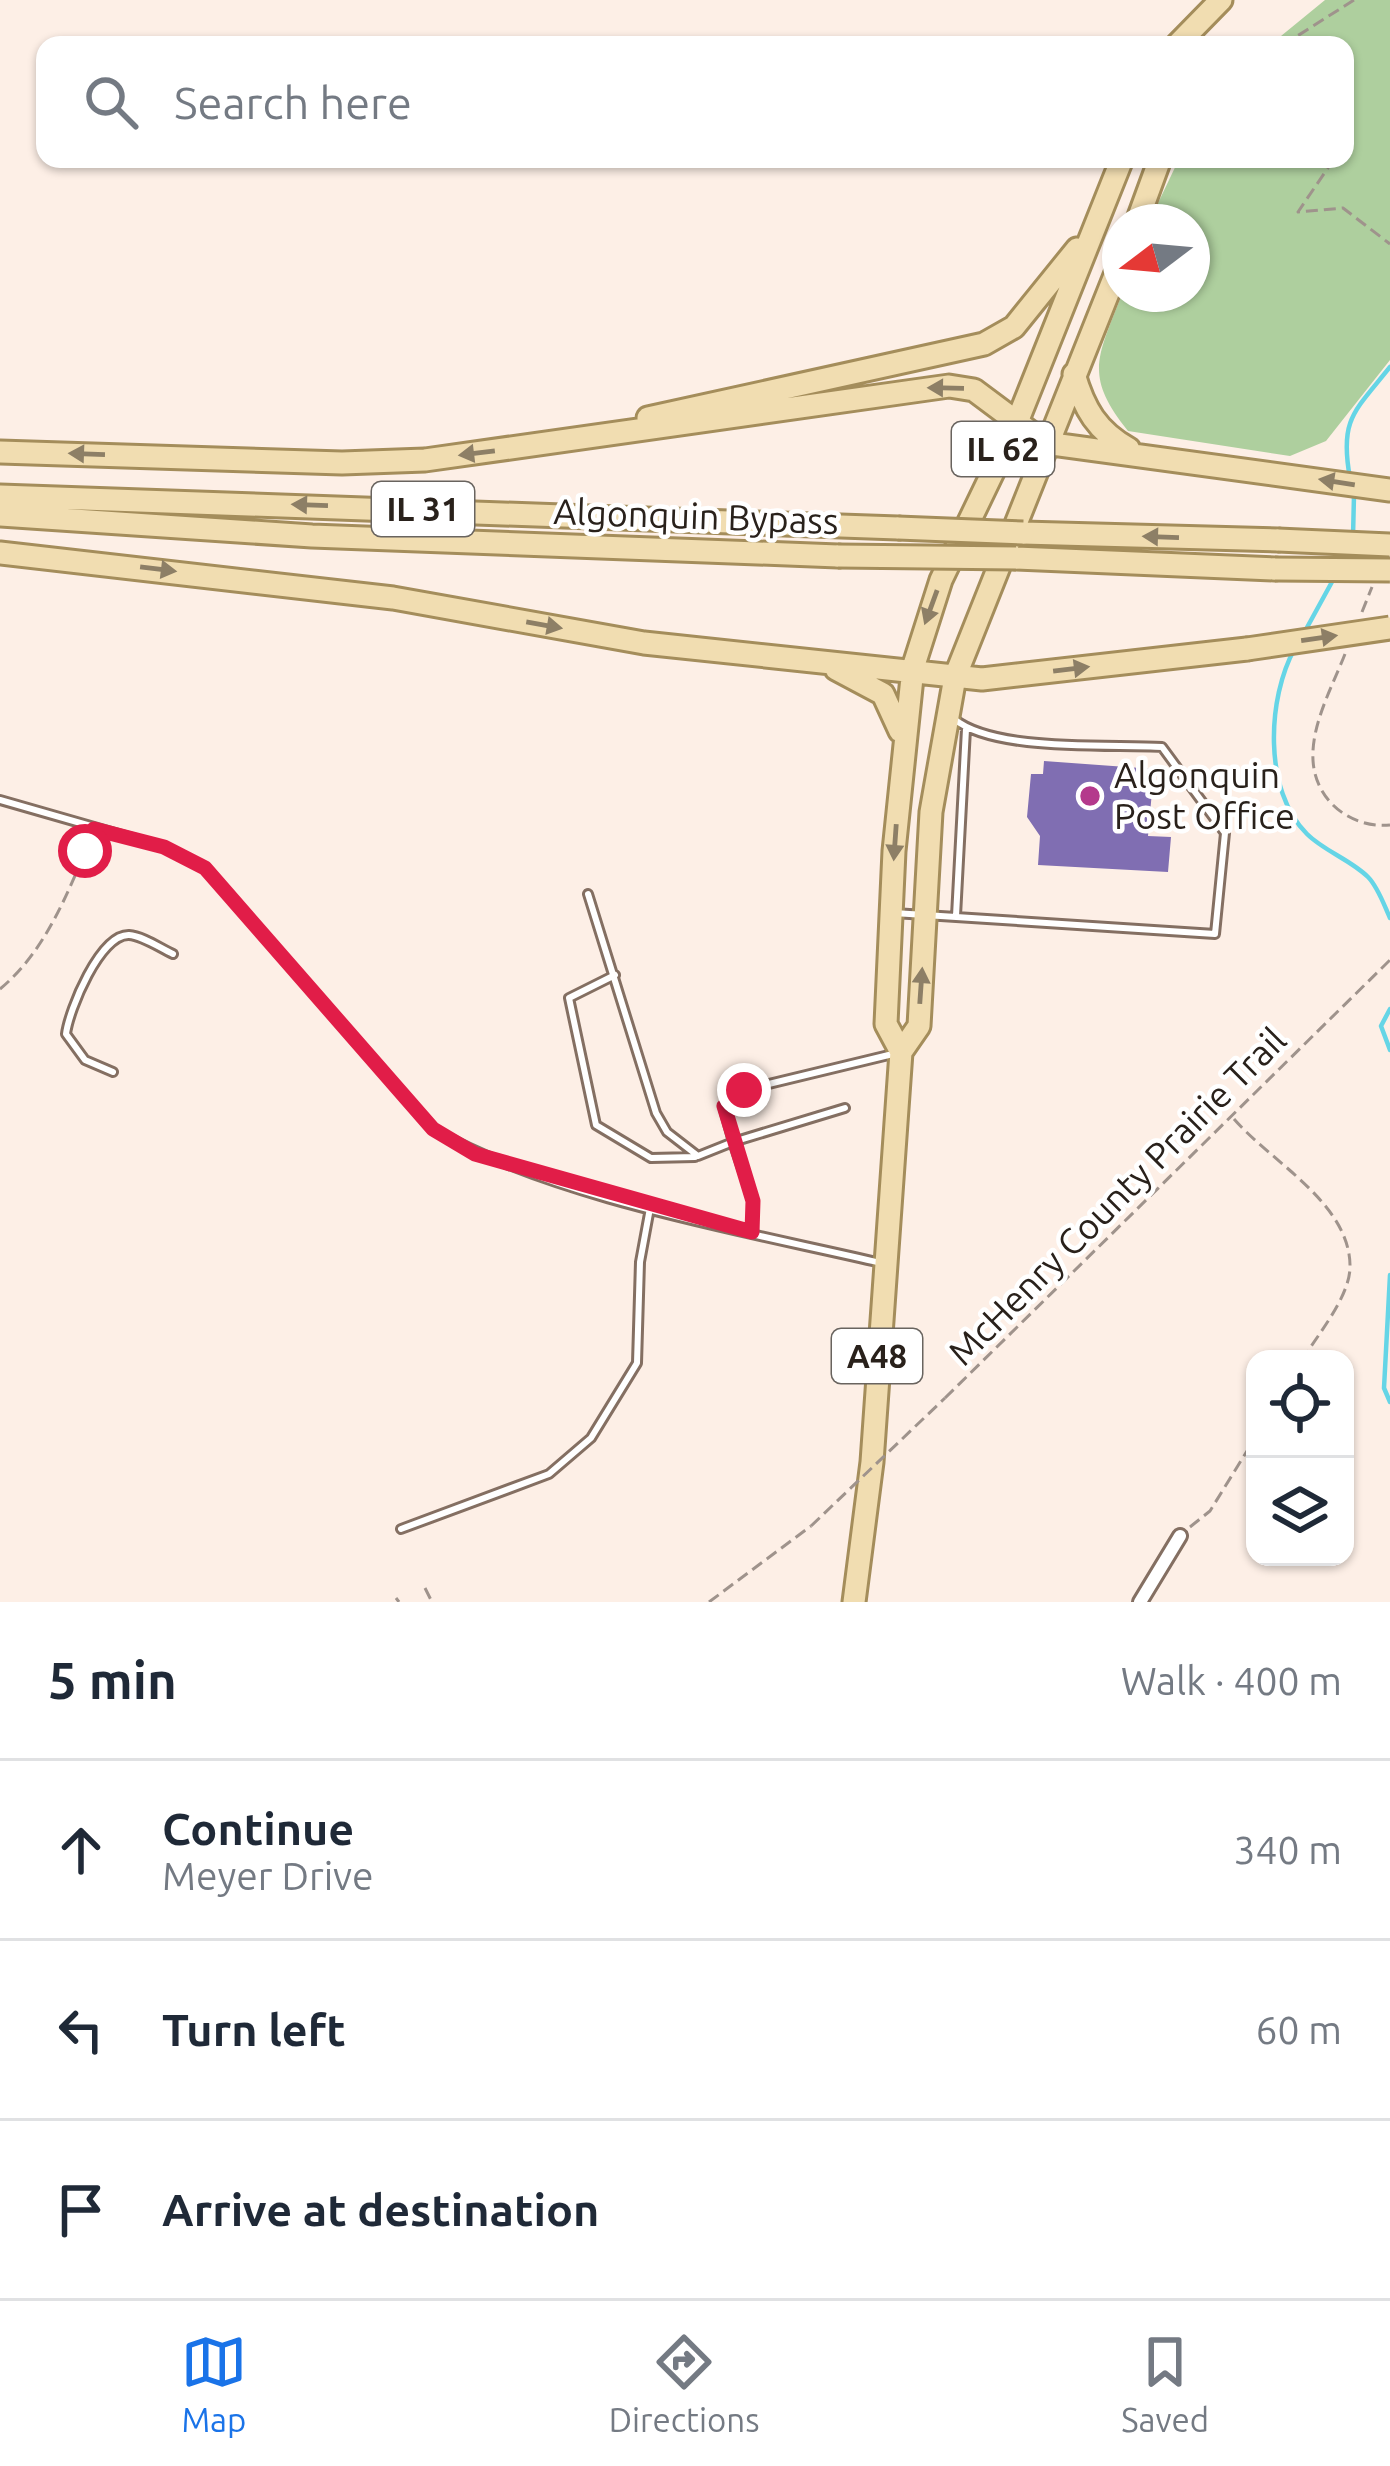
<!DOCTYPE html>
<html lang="en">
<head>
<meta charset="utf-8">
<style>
  :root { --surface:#fff; --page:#f6f6f7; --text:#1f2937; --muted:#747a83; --line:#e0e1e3; --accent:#1a73e8 }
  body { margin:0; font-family:Ubuntu,sans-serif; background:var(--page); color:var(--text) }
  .controls { position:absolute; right:36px; bottom:36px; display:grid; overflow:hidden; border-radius:24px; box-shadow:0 3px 9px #0004 }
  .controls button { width:108px; height:108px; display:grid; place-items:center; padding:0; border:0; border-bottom:3px solid var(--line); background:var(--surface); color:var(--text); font:60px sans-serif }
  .compass { position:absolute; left:1102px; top:204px; width:108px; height:108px; border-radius:50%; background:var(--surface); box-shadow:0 3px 9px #0004; rotate:254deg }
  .stop { position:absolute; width:36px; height:36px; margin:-27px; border:9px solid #e11d48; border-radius:50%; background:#fff }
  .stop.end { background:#e11d48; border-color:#fff; box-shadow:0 3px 12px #0008 }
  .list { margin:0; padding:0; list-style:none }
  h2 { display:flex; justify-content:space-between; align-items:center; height:156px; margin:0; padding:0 48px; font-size:51px }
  h2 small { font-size:39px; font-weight:400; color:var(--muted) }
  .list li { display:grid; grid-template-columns:78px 1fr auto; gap:36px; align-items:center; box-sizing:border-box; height:180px; padding:0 48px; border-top:3px solid var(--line) }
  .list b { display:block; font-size:45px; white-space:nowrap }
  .list p { margin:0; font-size:39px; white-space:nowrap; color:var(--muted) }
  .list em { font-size:39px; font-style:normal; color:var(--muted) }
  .icon { flex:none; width:66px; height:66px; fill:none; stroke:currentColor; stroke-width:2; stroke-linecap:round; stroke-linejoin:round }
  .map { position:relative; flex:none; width:1390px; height:1602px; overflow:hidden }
  .search { position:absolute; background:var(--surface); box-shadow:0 3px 9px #0004; left:36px; right:36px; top:36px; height:132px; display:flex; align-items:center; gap:30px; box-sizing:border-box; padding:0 42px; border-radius:24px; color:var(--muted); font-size:45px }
  .sheet { height:696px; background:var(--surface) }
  nav { display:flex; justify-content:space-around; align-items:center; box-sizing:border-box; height:168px; border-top:3px solid var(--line); background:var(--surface); font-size:33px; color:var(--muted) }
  nav a { display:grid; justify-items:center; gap:6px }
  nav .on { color:var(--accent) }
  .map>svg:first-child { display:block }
  .green { fill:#aecf9e }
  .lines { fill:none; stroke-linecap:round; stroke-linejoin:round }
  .stream { stroke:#65d5e6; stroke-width:4.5 }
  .building { fill:#806eb2 }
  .lane-casing { stroke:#846f62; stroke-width:12 }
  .street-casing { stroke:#846f62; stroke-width:18 }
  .primary-casing { stroke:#a48d5b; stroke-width:27 }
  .path { stroke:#9f938c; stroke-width:3; stroke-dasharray:12 6; stroke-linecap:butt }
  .lane { stroke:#fff; stroke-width:6 }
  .street { stroke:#fff; stroke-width:12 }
  .primary { stroke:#f1ddb1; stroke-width:21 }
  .primary-bridge-casing { stroke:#a48d5b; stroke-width:27; stroke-linecap:butt }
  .path-bridge { stroke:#9f938c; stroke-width:3; stroke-dasharray:12 6; stroke-linecap:butt }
  .primary-bridge { stroke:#f1ddb1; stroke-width:21 }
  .oneway { fill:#8d7f66 }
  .route { stroke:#e11d48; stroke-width:15 }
  .poi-dot { fill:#b4398c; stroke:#fff; stroke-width:4.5 }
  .labels { text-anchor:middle; stroke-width:9; stroke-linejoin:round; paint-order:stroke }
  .shield { fill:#fff; stroke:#69645f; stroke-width:3 }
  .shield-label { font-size:33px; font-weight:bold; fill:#29211b }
  .street-label { font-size:36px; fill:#29211b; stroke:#fff }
  .poi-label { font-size:36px; fill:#29211b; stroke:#fff; text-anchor:start }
</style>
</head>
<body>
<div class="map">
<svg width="1390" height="1602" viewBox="0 0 1390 1602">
  <rect width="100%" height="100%" fill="#fdefe6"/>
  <path class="green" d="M1325 0H1390V360L1326 441 1290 456 1128 431C1083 375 1098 357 1122 294H1192V222H1149L1179 159H1345V45H1270Z"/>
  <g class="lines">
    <path class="stream" d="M1350 478C1339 419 1355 411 1390 367
      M1353 537 1354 495
      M1304 633 1333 580
      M1295 648C1267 698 1263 791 1307 834 1324 851 1351 860 1368 877 1378 887 1384 905 1390 918
      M1390 1009 1381 1026 1390 1050
      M1390 1275 1384 1388 1390 1402"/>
  </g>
  <path class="building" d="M1044 761 1154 769 1148 836 1171 837 1168 872 1038 865 1040 836 1027 817 1031 774H1043Z"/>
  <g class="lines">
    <defs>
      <path id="lane" d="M0 800 164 847 205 868 433 1129C552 1198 744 1231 881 1263
        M588 894 656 1113 667 1132 698 1156 733 1142 753 1201 752 1233
        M894 913 1215 934 1225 833 1162 747C1108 744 995 752 954 719
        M956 916 966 729
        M615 975 569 998 596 1125 651 1158 695 1157
        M113 1072 85 1060 66 1034C69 1010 100 934 129 935 143 936 160 948 173 954
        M845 1108 733 1142 723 1106 744 1090 897 1053
        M401 1529 549 1474 591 1438 637 1363 640 1262 650 1208"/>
      <path id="street" d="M1140 1602 1180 1536"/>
      <path id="primary" d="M1177 45 1221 0
        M1137 222 1160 159
        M1074 374C1084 409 1097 431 1129 449
        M648 418 984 344 1014 327 1077 249
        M0 452 342 463 425 460 949 386 974 390 1045 443 1390 490
        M0 496 898 528
        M0 515 312 536 838 556
        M1023 533 1278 540
        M0 553 393 598 644 643 982 679 1247 649
        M1016 558 1275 569
        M836 669 883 694 900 731
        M901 1052 886 1024 894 851 913 668 941 580 1017 422 1122 159
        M854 1602 872 1462 901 1052 919 1026 931 812 955 677 1120 263"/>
    </defs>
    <use href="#lane" class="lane-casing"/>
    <use href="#street" class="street-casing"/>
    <use href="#primary" class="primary-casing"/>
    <path class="path" d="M1283 45 1354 0
      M1334 159 1298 212 1343 208 1390 244
      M1362 612 1372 587
      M1345 654C1327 700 1291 759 1331 803 1346 819 1368 827 1390 825
      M0 989C46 951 68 892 91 838
      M1234 1119C1272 1163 1352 1204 1350 1269 1348 1299 1318 1334 1303 1359
      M945 1398 1390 960
      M1190 1527 1210 1511 1255 1438
      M425 1588 432 1602
      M396 1598 399 1602
      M709 1602 811 1526"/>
    <use href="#lane" class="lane"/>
    <use href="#street" class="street"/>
    <use href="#primary" class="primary"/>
    <defs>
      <path id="primary-bridge" d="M898 528 1023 533
        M1278 540 1390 545
        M838 556 1016 558
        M1275 569 1390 570
        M1247 649 1390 628"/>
    </defs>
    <use href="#primary-bridge" class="primary-bridge-casing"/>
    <path class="path-bridge" d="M811 1526 945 1398"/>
    <use href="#primary-bridge" class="primary-bridge"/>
  </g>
  <defs><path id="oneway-solid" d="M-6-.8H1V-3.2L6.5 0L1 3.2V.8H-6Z" transform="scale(3)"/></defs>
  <g class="oneway">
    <use href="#oneway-solid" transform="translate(946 388) rotate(-179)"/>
    <use href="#oneway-solid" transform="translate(477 453) rotate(173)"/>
    <use href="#oneway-solid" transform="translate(87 454) rotate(-178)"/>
    <use href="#oneway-solid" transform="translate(1337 482) rotate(-171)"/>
    <use href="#oneway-solid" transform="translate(310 505) rotate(-178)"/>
    <use href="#oneway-solid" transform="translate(1161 537) rotate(-178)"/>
    <use href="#oneway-solid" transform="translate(158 569) rotate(7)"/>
    <use href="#oneway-solid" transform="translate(931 607) rotate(110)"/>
    <use href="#oneway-solid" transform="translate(544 625) rotate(10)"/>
    <use href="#oneway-solid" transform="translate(1319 638) rotate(-8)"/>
    <use href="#oneway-solid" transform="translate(1071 669) rotate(-7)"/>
    <use href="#oneway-solid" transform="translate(895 842) rotate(94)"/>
    <use href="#oneway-solid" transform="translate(921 986) rotate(-86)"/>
  </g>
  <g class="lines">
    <path class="route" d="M85 851 94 829 164 847 205 868 433 1129 475 1154 752 1232 753 1201 724 1106 744 1090"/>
  </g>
  <circle class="poi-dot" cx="1090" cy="796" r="12"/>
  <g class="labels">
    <g class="shield">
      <rect x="952" y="422" width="102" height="54" rx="9"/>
      <rect x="372" y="482" width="102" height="54" rx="9"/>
      <rect x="832" y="1329" width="90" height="54" rx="9"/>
    </g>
    <g class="shield-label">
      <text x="1003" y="461">IL 62</text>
      <text x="423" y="521">IL 31</text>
      <text x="877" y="1368">A48</text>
    </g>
    <g class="street-label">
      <text transform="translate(696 516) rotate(2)" y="13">Algonquin Bypass</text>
      <text transform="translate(1117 1196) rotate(-45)" y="13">McHenry County Prairie Trail</text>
    </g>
    <g class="poi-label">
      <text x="1114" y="788">Algonquin<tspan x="1114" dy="41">Post Office</tspan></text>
    </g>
  </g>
</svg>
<div class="controls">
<button><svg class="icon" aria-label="locate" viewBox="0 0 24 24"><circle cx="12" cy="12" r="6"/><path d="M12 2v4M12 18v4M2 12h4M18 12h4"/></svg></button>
<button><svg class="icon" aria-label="layers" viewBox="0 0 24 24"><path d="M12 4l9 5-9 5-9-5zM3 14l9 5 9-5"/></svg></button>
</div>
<svg class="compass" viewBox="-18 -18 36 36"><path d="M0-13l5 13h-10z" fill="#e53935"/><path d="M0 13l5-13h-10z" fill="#747a83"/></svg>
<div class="stop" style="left:85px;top:851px"></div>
<div class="stop end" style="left:744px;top:1090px"></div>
<div class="search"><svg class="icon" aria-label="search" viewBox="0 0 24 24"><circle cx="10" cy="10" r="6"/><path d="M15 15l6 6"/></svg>Search here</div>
</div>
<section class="sheet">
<h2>5 min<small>Walk · 400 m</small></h2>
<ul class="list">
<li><svg class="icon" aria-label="ahead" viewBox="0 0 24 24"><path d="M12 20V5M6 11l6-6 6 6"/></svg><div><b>Continue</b><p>Meyer Drive</p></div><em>340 m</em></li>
<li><svg class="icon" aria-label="left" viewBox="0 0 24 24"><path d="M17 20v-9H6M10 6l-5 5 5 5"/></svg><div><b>Turn left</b></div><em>60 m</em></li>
<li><svg class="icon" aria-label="arrive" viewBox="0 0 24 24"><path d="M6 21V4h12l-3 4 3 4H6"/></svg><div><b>Arrive at destination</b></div></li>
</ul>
</section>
<nav>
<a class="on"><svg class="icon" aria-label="map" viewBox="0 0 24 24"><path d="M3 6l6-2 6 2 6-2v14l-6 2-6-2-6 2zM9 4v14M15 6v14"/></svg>Map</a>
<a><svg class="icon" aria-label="directions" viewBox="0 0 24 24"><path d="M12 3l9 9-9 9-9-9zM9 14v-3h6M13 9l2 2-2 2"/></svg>Directions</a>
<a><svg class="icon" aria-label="saved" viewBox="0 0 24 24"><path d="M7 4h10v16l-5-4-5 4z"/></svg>Saved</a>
</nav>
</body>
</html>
